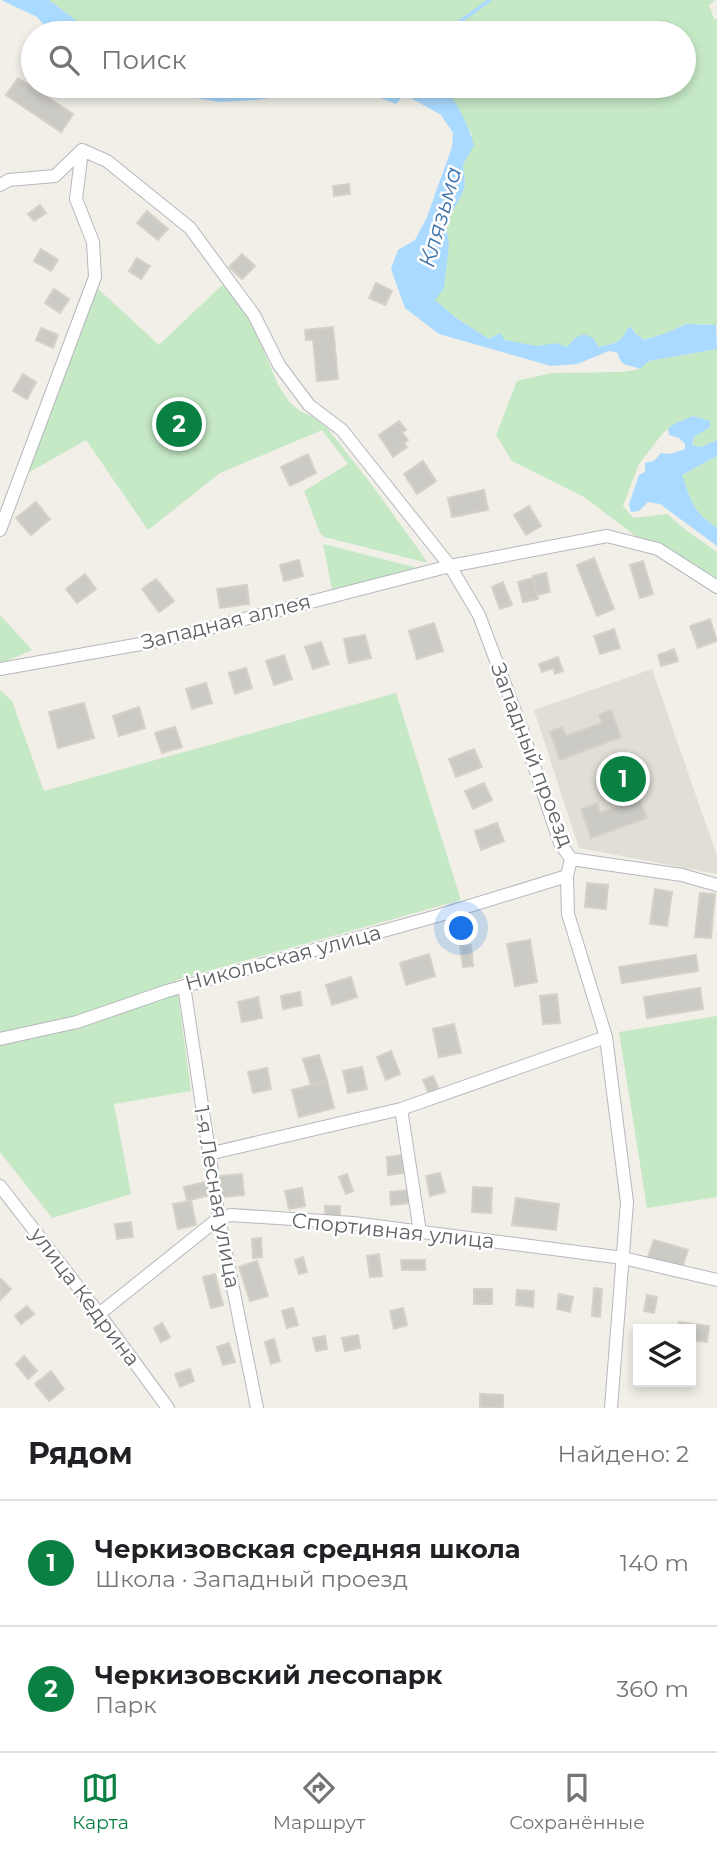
<!DOCTYPE html>
<html lang="ru">
<head>
<meta charset="utf-8">
<style>
  :root { --surface:#fff; --page:#f6f6f6; --text:#202124; --muted:#757577; --line:#e0e0e0; --accent:#0b8043 }
  body { margin:0; font-family:Montserrat,sans-serif; background:var(--page); color:var(--text) }
  .controls { position:absolute; right:21px; bottom:21px; display:grid; overflow:hidden; border-radius:0px; box-shadow:0 4px 10px #0003 }
  .controls button { width:63px; height:63px; display:grid; place-items:center; padding:0; border:0; border-bottom:2px solid var(--line); background:var(--surface); color:var(--text); font:35px sans-serif }
  .you { position:absolute; left:462px; top:929px; width:24px; height:24px; margin:-18px; border:5px solid #fff; border-radius:50%; background:#1a73e8; box-shadow:0 0 0 10px #1a73e833 }
  .badge { display:grid; place-items:center; width:46px; height:46px; border-radius:50%; background:var(--accent); color:#fff; font-size:23px; font-weight:700 }
  .pin { position:absolute; translate:-50% -50%; border:4px solid #fff; box-shadow:0 2px 7px #0006 }
  .list { margin:0; padding:0; list-style:none }
  h2 { display:flex; justify-content:space-between; align-items:center; height:91px; margin:0; padding:0 28px; font-size:30px }
  h2 small { font-size:23px; font-weight:400; color:var(--muted) }
  .list li { display:grid; grid-template-columns:46px 1fr auto; gap:21px; align-items:center; box-sizing:border-box; height:126px; padding:0 28px; border-top:2px solid var(--line) }
  .list b { display:block; font-size:26px; white-space:nowrap }
  .list p { margin:0; font-size:23px; white-space:nowrap; color:var(--muted) }
  .list em { font-size:23px; font-style:normal; color:var(--muted) }
  .icon { flex:none; width:38px; height:38px; fill:none; stroke:currentColor; stroke-width:2; stroke-linecap:round; stroke-linejoin:round }
  .map { position:relative; flex:none; width:717px; height:1408px; overflow:hidden }
  .search { position:absolute; background:var(--surface); box-shadow:0 4px 10px #0003; left:21px; right:21px; top:21px; height:77px; display:flex; align-items:center; gap:18px; box-sizing:border-box; padding:0 24px; border-radius:38px; color:var(--muted); font-size:26px }
  .sheet { height:343px; background:var(--surface) }
  nav { display:flex; justify-content:space-around; align-items:center; box-sizing:border-box; height:98px; border-top:2px solid var(--line); background:var(--surface); font-size:19px; color:var(--muted) }
  nav a { display:grid; justify-items:center; gap:4px }
  nav .on { color:var(--accent) }
  .map>svg:first-child { display:block }
  .education { fill:#e1ded6 }
  .green { fill:#c5e8c5 }
  .water { fill:#aadaff }
  .lines { fill:none; stroke-linecap:round; stroke-linejoin:round }
  .stream { stroke:#aadaff; stroke-width:3.5 }
  .building { fill:#cccac5; stroke:#d6d1c6; stroke-width:2 }
  .minor-casing { stroke:#b5b8bc; stroke-width:14 }
  .minor { stroke:#fff; stroke-width:12 }
  .labels { text-anchor:middle; stroke-width:5; stroke-linejoin:round; paint-order:stroke }
  .street-label { font-size:21px; fill:#5f6368; stroke:#fff }
  .water-label { font-size:23px; font-style:italic; fill:#4174aa; stroke:#fff }
</style>
</head>
<body>
<div class="map">
<svg width="717" height="1408" viewBox="0 0 717 1408">
  <rect width="100%" height="100%" fill="#f1efe8"/>
  <path class="education" d="M652 669 717 856V874L579 848 534 710Z"/>
  <path class="green" d="M49 0H715L709 5 714 19H717V325L686 324 669 332 643 340 636 334 634 329 628 328C621 344 614 343 599 347L593 338H575L567 348C552 342 553 345 539 346 525 347 507 341 495 335L489 339 455 317 434 300 449 245 446 224 463 192 465 183 463 164 472 134 467 127 452 98 440 86H684V33H93Z
    M224 285 249 320 260 342 278 385 290 403 300 411 315 418 328 429 375 489 428 563 324 537 320 533 304 491 348 464 322 430 220 473 148 530 86 440 14 481 95 286 159 345 221 286Z
    M717 349V440L700 447 692 445 701 419 693 416 674 424 663 433 639 464 623 506 633 518 667 514 687 531 717 552V588L665 558 584 497 512 461 496 435 517 381 551 373 623 372 640 369 649 361Z
    M717 456V528C693 512 690 500 682 475Z
    M323 544 426 570 332 589Z
    M0 615 32 650 0 664Z
    M0 690 12 701 44 791 396 693 461 900 176 980 191 1091 114 1104 131 1194 52 1218 0 1152Z
    M717 1016V1197L647 1208 619 1032Z"/>
  <path class="water" d="M1 0H49L93 33H56L49 31 37 17Z
    M145 86H440C444 90 449 94 452 98 460 108 472 134 474 146L463 164 465 183 463 192 446 224 449 245 444 288 435 300 455 317 489 339 500 333 505 340 537 346 556 343 567 347 575 338 584 334 593 338 599 347C615 343 621 343 628 328L631 327 636 334 644 340 669 332 686 324 716 325 717 349 649 361 640 369C628 364 620 367 618 353L609 351 577 364 551 366 439 334 405 308 391 269 398 250 415 240 427 217 452 147 453 133 441 115 404 94 396 104 370 94 276 97 256 100 220 102 178 95 151 89Z
    M693 416 710 421V427L694 437 692 445 701 447 717 440V456L682 475C691 501 693 512 717 528V546L660 504 648 502 639 511 631 512 629 504 639 475 645 472V463L654 461 661 453 671 454 685 449V444L679 438 669 435 668 429 674 424Z"/>
  <g class="lines">
    <path class="stream" d="M444 33 490 0"/>
  </g>
  <path class="building" d="M18 78 73 114 61 132 6 95Z
    M349 184 350 194 334 196 333 186Z
    M40 205 46 213 34 221 28 214Z
    M147 211 168 229 158 240 137 223Z
    M41 249 58 260 51 271 34 261Z
    M242 254 255 266 242 279 229 267Z
    M137 258 150 266 141 279 129 271Z
    M376 283 392 291 385 305 369 298Z
    M54 289 69 299 60 313 45 303Z
    M333 327 338 379 317 381 313 340H306L305 330Z
    M41 328 58 335 53 348 36 340Z
    M23 374 36 382 27 399 13 391Z
    M399 421 406 430 402 432 408 440 404 443 407 447 393 457 379 435Z
    M308 454 316 473 290 486 281 467Z
    M423 461 436 481 417 494 404 474Z
    M484 490 488 510 452 517 448 498Z
    M36 502 50 519 31 535 16 518Z
    M529 506 541 526 526 535 514 515Z
    M594 558 614 609 597 616 577 565Z
    M299 560 303 576 284 581 280 565Z
    M643 561 653 594 640 598 630 565Z
    M546 573 550 592 537 595 533 576Z
    M85 574 96 589 77 603 66 589Z
    M533 578 538 599 523 602 518 582Z
    M156 579 174 601 159 612 142 589Z
    M503 582 512 605 500 609 492 587Z
    M247 585 249 604 220 608 217 589Z
    M710 619 717 641 698 648 690 626Z
    M434 623 443 651 417 659 409 631Z
    M614 629 620 648 600 654 594 636Z
    M365 635 371 658 349 663 344 639Z
    M321 642 329 664 313 669 305 647Z
    M674 649 678 661 661 666 658 655Z
    M284 655 292 679 274 685 266 661Z
    M558 657 563 671 555 674 553 668 542 672 539 664Z
    M246 668 252 688 235 694 229 673Z
    M206 683 212 703 192 709 186 689Z
    M84 703 94 738 58 748 49 712Z
    M139 707 145 728 119 736 113 716Z
    M611 710 621 737 560 760 550 732 562 727 566 736 602 723 599 715Z
    M175 727 182 747 162 753 155 733Z
    M474 749 482 767 456 777 449 759Z
    M484 783 492 800 473 809 465 791Z
    M636 789 647 818 591 838 581 809 597 803 600 813 623 804 620 795Z
    M497 823 504 841 481 850 475 831Z
    M587 883 608 885 606 909 585 907Z
    M655 889 672 892 667 926 650 924Z
    M700 893 715 894 711 938 695 937Z
    M530 940 537 982 515 986 507 944Z
    M471 945 473 966 463 967 460 946Z
    M429 954 435 976 406 985 400 963Z
    M696 955 698 971 622 983 619 967Z
    M351 977 357 997 332 1005 326 985Z
    M700 988 703 1009 647 1018 644 997Z
    M300 992 302 1005 283 1009 281 996Z
    M557 994 560 1023 543 1024 540 996Z
    M258 997 262 1018 242 1022 238 1002Z
    M454 1024 461 1053 439 1057 433 1029Z
    M391 1051 400 1074 386 1080 377 1057Z
    M319 1055 327 1080 311 1085 303 1059Z
    M362 1067 367 1089 348 1093 343 1071Z
    M267 1068 271 1089 253 1093 248 1072Z
    M433 1076 439 1090 429 1094 423 1080Z
    M327 1081 334 1108 299 1117 292 1090Z
    M402 1155 404 1173 388 1175 387 1157Z
    M440 1173 445 1192 430 1196 426 1176Z
    M242 1174 244 1195 222 1197 220 1176Z
    M347 1174 353 1191 346 1194 339 1177Z
    M210 1181 213 1194 187 1201 184 1187Z
    M473 1187 492 1188 491 1213 472 1212Z
    M302 1188 305 1206 289 1209 285 1191Z
    M409 1190 411 1203 391 1205 390 1192Z
    M516 1198 559 1204 556 1230 512 1225Z
    M191 1201 196 1225 178 1229 173 1204Z
    M325 1206H340V1218H325Z
    M131 1222 133 1237 117 1239 115 1224Z
    M261 1238 262 1257 253 1258 252 1239Z
    M654 1240 688 1250 682 1268 648 1257Z
    M379 1254 382 1276 370 1277 367 1256Z
    M303 1257 307 1272 299 1274 295 1260Z
    M401 1260H425V1270H402Z
    M257 1261 268 1296 250 1301 239 1267Z
    M215 1274 223 1305 211 1308 203 1277Z
    M1 1279 11 1289 0 1300V1280Z
    M594 1288 602 1289 600 1317 592 1316Z
    M474 1289H492V1304H474Z
    M517 1290 534 1291 533 1307 516 1305Z
    M559 1294 573 1297 570 1312 557 1309Z
    M647 1295 657 1297 654 1313 644 1311Z
    M27 1306 34 1314 21 1324 15 1316Z
    M293 1308 298 1325 287 1328 282 1311Z
    M403 1308 407 1325 394 1329 390 1311Z
    M679 1322 709 1326 707 1342 691 1340V1329H678Z
    M162 1323 170 1337 161 1342 154 1328Z
    M358 1335 360 1348 345 1351 342 1338Z
    M325 1336 327 1349 316 1351 313 1338Z
    M274 1339 280 1361 271 1364 265 1342Z
    M229 1343 235 1362 223 1365 217 1347Z
    M24 1356 37 1371 28 1379 16 1364Z
    M190 1369 194 1381 180 1387 175 1374Z
    M51 1371 64 1389 49 1401 35 1384Z
    M480 1394 503 1395V1408H480Z"/>
  <g class="lines">
    <defs>
      <path id="minor" d="M0 185 9 180 55 176 82 150 107 161 190 228 254 315 279 365 309 405 342 430 450 566 479 615 522 730 560 843 571 859 567 876 568 914 606 1037 627 1202 611 1408
        M0 530 95 277 93 242 76 199 82 150
        M0 669 163 640 450 566 607 536 658 549 717 587
        M571 859 682 875 717 885
        M184 986 219 1218 257 1408
        M0 1039 77 1022 167 991 437 916 567 876
        M401 1109 420 1232
        M208 1154 401 1109 606 1037
        M0 1186 99 1314 168 1408
        M99 1314 219 1218 231 1215 353 1223 623 1258 717 1280"/>
    </defs>
    <use href="#minor" class="minor-casing"/>
    <use href="#minor" class="minor"/>
  </g>
  <g class="labels">
    <g class="street-label">
      <text transform="translate(226 622) rotate(-14)" y="7">Западная аллея</text>
      <text transform="translate(532 755) rotate(69)" y="7">Западный проезд</text>
      <text transform="translate(283 958) rotate(-15)" y="7">Никольская улица</text>
      <text transform="translate(217 1197) rotate(80)" y="7">1-я Лесная улица</text>
      <text transform="translate(393 1231) rotate(6)" y="7">Спортивная улица</text>
      <text transform="translate(85 1297) rotate(53)" y="7">улица Кедрина</text>
    </g>
    <g class="water-label">
      <text transform="translate(440 217) rotate(-74)" y="8">Клязьма</text>
    </g>
  </g>
</svg>
<div class="controls">
<button><svg class="icon" aria-label="layers" viewBox="0 0 24 24"><path d="M12 4l9 5-9 5-9-5zM3 14l9 5 9-5"/></svg></button>
</div>
<div class="you"></div>
<div class="pin badge" style="left:623px;top:779px">1</div>
<div class="pin badge" style="left:179px;top:424px">2</div>
<div class="search"><svg class="icon" aria-label="search" viewBox="0 0 24 24"><circle cx="10" cy="10" r="6"/><path d="M15 15l6 6"/></svg>Поиск</div>
</div>
<section class="sheet">
<h2>Рядом<small>Найдено: 2</small></h2>
<ul class="list">
<li><span class="badge">1</span><div><b>Черкизовская средняя школа</b><p>Школа · Западный проезд</p></div><em>140 m</em></li>
<li><span class="badge">2</span><div><b>Черкизовский лесопарк</b><p>Парк</p></div><em>360 m</em></li>
</ul>
</section>
<nav>
<a class="on"><svg class="icon" aria-label="map" viewBox="0 0 24 24"><path d="M3 6l6-2 6 2 6-2v14l-6 2-6-2-6 2zM9 4v14M15 6v14"/></svg>Карта</a>
<a><svg class="icon" aria-label="directions" viewBox="0 0 24 24"><path d="M12 3l9 9-9 9-9-9zM9 14v-3h6M13 9l2 2-2 2"/></svg>Маршрут</a>
<a><svg class="icon" aria-label="saved" viewBox="0 0 24 24"><path d="M7 4h10v16l-5-4-5 4z"/></svg>Сохранённые</a>
</nav>
</body>
</html>
